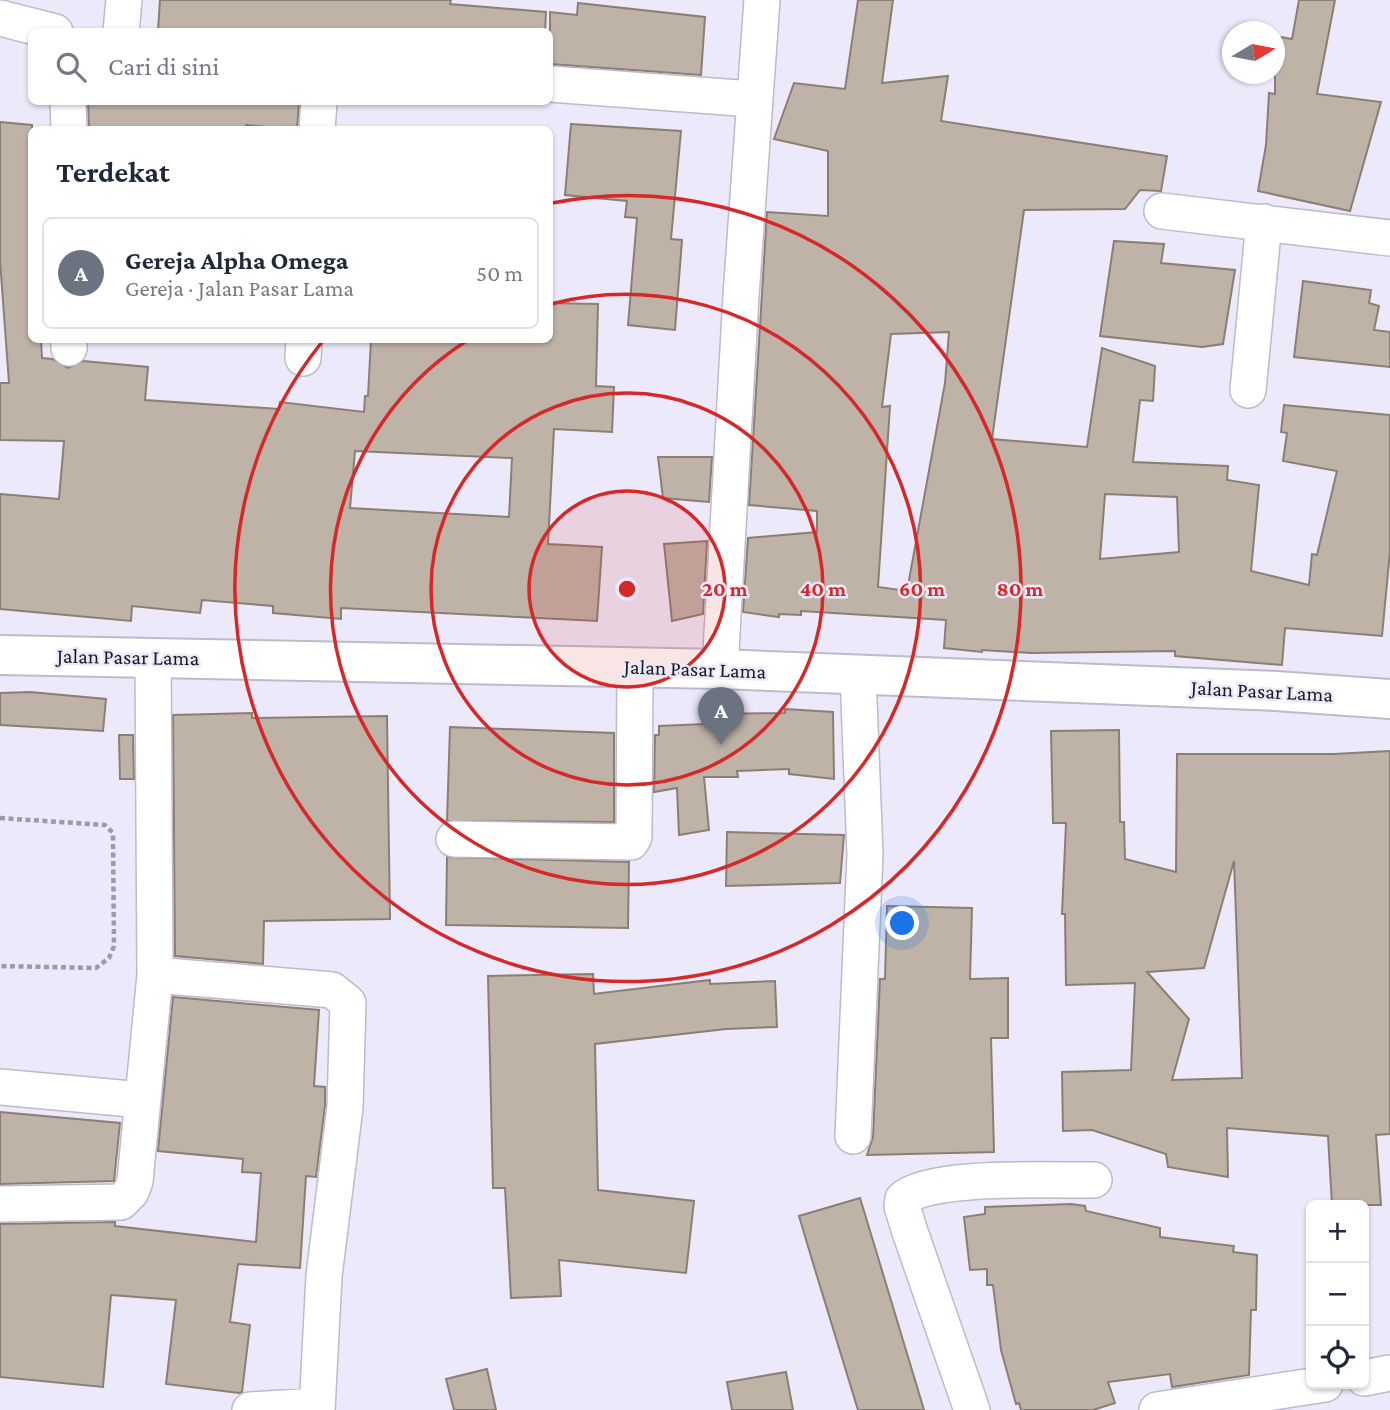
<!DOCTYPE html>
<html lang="id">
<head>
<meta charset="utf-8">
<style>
  :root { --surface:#fff; --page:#f6f6f7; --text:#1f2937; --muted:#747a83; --line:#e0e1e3; --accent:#db2777 }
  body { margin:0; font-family:"Crimson Pro",serif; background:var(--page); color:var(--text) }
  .controls { position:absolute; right:21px; bottom:21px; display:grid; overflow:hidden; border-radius:10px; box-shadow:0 2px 5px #0004 }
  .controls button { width:63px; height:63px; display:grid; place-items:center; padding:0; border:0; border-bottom:2px solid var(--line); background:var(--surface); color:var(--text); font:35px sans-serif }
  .compass { position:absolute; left:1222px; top:21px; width:63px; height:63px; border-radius:50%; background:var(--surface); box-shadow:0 2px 5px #0004; rotate:80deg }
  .you { position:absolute; left:903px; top:924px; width:24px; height:24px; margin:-18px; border:5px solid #fff; border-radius:50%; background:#1a73e8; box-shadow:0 0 0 10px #1a73e833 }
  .badge { display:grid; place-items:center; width:46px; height:46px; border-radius:50%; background:var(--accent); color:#fff; font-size:23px; font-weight:700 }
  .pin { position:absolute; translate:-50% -58px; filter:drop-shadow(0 2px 4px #0008) }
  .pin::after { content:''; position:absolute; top:37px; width:24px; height:21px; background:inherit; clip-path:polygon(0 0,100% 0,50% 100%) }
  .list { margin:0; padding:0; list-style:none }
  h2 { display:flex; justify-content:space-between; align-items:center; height:91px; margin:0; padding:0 28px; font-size:30px }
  h2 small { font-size:23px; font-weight:400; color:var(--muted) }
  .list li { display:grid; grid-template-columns:46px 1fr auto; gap:21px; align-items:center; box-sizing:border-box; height:112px; margin:0 14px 14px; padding:0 14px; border:2px solid var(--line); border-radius:10px }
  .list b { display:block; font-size:26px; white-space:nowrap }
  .list p { margin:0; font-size:23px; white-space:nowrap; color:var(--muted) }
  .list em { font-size:23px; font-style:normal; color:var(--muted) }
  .icon { flex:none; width:38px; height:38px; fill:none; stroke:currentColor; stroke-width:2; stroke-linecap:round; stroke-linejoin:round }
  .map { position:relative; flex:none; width:1390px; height:1410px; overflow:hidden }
  .search { position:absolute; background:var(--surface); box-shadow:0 2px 5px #0004; left:28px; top:28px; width:525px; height:77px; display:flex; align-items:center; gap:18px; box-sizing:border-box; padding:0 24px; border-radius:10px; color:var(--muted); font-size:26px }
  .panel { position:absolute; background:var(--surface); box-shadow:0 2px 5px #0004; left:28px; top:126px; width:525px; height:217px; border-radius:10px }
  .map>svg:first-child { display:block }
  .building { fill:#bfb2a7; stroke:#8b7e74; stroke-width:2; fill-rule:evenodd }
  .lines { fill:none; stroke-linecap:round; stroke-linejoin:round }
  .minor-casing { stroke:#bdbaca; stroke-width:38 }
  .tertiary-casing { stroke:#bdbaca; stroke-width:42 }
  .path { stroke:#9c9aa6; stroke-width:4.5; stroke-dasharray:5 3.5; stroke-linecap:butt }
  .minor { stroke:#fff; stroke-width:35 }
  .tertiary { stroke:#fff; stroke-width:38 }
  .ring { fill:none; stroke:#d62828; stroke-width:3.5 }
  .labels { text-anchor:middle; stroke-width:5; stroke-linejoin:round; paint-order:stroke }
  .street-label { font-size:21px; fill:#1a191e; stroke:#ece9fa }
  .centre { fill:#d62828; stroke:#ece9fa; stroke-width:3.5 }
  .ring-label { font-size:21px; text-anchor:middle; font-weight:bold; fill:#d62828; stroke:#ece9fa; stroke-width:5; stroke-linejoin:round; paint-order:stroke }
</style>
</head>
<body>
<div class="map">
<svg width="1390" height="1410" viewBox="0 0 1390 1410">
  <rect width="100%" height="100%" fill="#ece9fa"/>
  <path class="building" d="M160 0H451L450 4 546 12 545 32 158 30Z
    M858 0H893L882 83 948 76 941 121 1167 156 1161 191 1140 190 1125 209 1024 210 992 439 1087 447 1102 348 1155 366 1153 401 1140 400 1133 462 1228 466 1227 480 1259 485 1251 571 1309 585 1312 554 1317 555 1337 471 1283 461 1287 433 1281 432 1284 405 1390 415V551L1382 636 1285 628 1282 665 1175 656V651L1031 653 982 650V652L944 648 946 620 801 611V615L779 614V617L743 612 748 538 817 532V511L749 505 767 212 828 216V151L774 139 794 83 845 89ZM949 332 945 383 907 591 878 587 890 406 882 407 891 334ZM1105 494 1177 497 1179 552 1100 559Z
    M1299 0H1335L1317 94 1381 102 1350 211 1258 191 1266 145 1269 93 1275 94V36L1292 39Z
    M578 3 705 17 701 75 550 64V12L577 15Z
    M88 102H299L297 130 246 125V130L197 127V130H89Z
    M0 122 32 125V340H41L42 358 52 359 68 368 83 361 148 367 145 400 279 409 280 402 364 412 365 396H368L371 340H550V303L598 304 596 386 614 387 612 432 554 429 548 544 602 547 597 621 341 608V619L273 613V606L202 600 200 613 132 606 131 621 0 609V494L59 499 64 441 0 440V383H9L0 260ZM355 451 512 458 509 517 350 508Z
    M571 124 681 131 671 239 682 240 675 330 628 325 637 218 625 217 627 201 565 195Z
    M1114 241 1164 244 1161 263 1235 270 1223 344 1202 347 1100 336Z
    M1303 281 1371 290 1369 303 1379 306 1374 330 1390 332V367L1294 357Z
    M658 457H712L709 502 663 498Z
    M707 541 703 614 672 621 664 544Z
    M30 692 106 699 103 731 0 725V693Z
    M785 709 833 712 834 779 789 774V769L737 771 738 777H704L709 830 679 835 677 788 654 792 655 735H659V726L705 724 704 714 785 713Z
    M252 713V718L387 716 390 919 264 921 263 964 175 956 173 715Z
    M450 727 614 733V822L447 821Z
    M1119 730 1120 822H1124L1125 859 1176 872 1177 754H1334L1390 751V1134L1376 1135 1381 1205H1332L1328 1136 1227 1128 1228 1177 1168 1167 1166 1154 1092 1130 1063 1131 1062 1072 1131 1070 1135 983 1066 985 1065 914H1062L1066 823H1053L1051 731ZM1234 861 1242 1078 1172 1080 1189 1019 1147 972 1204 968Z
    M119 735H133L134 779H120Z
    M727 832 844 835 840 883 726 886Z
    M447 857 629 862 628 928 446 925Z
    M887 906 972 908 970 979 1008 978V1038H991L994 1152 867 1155 873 1137 880 979H885Z
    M593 974 594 994 710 980V984L775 981 777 1027 726 1029 595 1044 598 1190 694 1201 686 1273 559 1260 561 1296 511 1298 505 1188H493L488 976Z
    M173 997 319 1010 314 1086 325 1087V1105L316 1177 306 1176 300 1268 238 1264 230 1322 250 1325 242 1392 239 1393 166 1384 176 1300 111 1295 103 1387 0 1377V1224L115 1222V1226L256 1242 261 1173 242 1172 243 1159 158 1151Z
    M0 1112 120 1123 114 1181 0 1184Z
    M860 1198 874 1244 924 1410H858L813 1263 799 1216Z
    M1071 1204 1085 1206 1086 1211 1160 1228V1237L1234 1246 1233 1252 1257 1255 1256 1310H1251L1249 1375 1172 1387 1170 1374 1108 1382 1115 1403 1093 1410H1021L1019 1403 1016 1404 1001 1350 993 1285H987V1269L970 1270 964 1217 985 1214V1207Z
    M487 1369 496 1410H454L446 1379Z
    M786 1372 793 1410H732L727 1382Z"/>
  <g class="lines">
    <defs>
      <path id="minor" d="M0 18 55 32
        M121 32 124 0
        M550 84 753 99
        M68 102 69 130
        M317 130 319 102
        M1162 211 1390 238
        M69 340V348
        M303 358 304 340
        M1248 390 1264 222
        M720 669 741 296 762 0
        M454 839 631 842 634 837 635 667
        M155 975 332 990 348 1003 345 1107 324 1276 317 1410
        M0 1087 142 1100
        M853 1136 865 854 858 675
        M0 1204 121 1202 131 1192 135 1181 155 975 153 657
        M1364 1378 1390 1373
        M250 1410 317 1406
        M972 1410 910 1232 902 1206 903 1199C931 1174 1053 1181 1094 1180
        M1157 1410 1325 1384"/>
      <path id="tertiary" d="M0 655 720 669 1276 691 1390 699"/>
    </defs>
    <use href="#minor" class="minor-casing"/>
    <use href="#tertiary" class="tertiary-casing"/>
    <path class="path" d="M0 818 105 825 113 833 114 946 109 958 96 968 0 966"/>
    <use href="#minor" class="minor"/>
    <use href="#tertiary" class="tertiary"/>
  </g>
  <circle cx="627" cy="589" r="98" fill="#d62828" fill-opacity=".12"/>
  <g class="ring">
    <circle cx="627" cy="589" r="98"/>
    <circle cx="627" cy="589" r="196"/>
    <path d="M551 304A295 295 0 1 1 468 340"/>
    <path d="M552 203A393 393 0 1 1 322 342"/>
  </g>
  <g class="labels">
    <g class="street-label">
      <text transform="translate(128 657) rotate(1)" y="7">Jalan Pasar Lama</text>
      <text transform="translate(695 669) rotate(2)" y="7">Jalan Pasar Lama</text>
      <text transform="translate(1262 691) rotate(3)" y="7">Jalan Pasar Lama</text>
    </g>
  </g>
  <circle cx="627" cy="589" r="10" class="centre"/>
  <g class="ring-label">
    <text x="725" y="596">20 m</text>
    <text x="823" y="596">40 m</text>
    <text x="922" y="596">60 m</text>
    <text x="1020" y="596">80 m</text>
  </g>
</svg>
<div class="controls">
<button>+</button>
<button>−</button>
<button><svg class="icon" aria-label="locate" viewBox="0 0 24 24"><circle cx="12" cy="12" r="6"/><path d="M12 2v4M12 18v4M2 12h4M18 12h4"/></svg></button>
</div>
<svg class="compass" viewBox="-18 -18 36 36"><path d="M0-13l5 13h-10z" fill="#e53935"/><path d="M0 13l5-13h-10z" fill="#747a83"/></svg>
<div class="you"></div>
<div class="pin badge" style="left:721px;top:745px;background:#6b7280">A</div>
<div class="search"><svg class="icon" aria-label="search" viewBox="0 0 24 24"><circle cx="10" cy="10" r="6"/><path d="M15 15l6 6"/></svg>Cari di sini</div>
<section class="panel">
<h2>Terdekat<small></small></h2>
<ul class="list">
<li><span class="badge" style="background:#6b7280">A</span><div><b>Gereja Alpha Omega</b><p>Gereja · Jalan Pasar Lama</p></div><em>50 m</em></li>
</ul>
</section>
</div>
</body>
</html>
